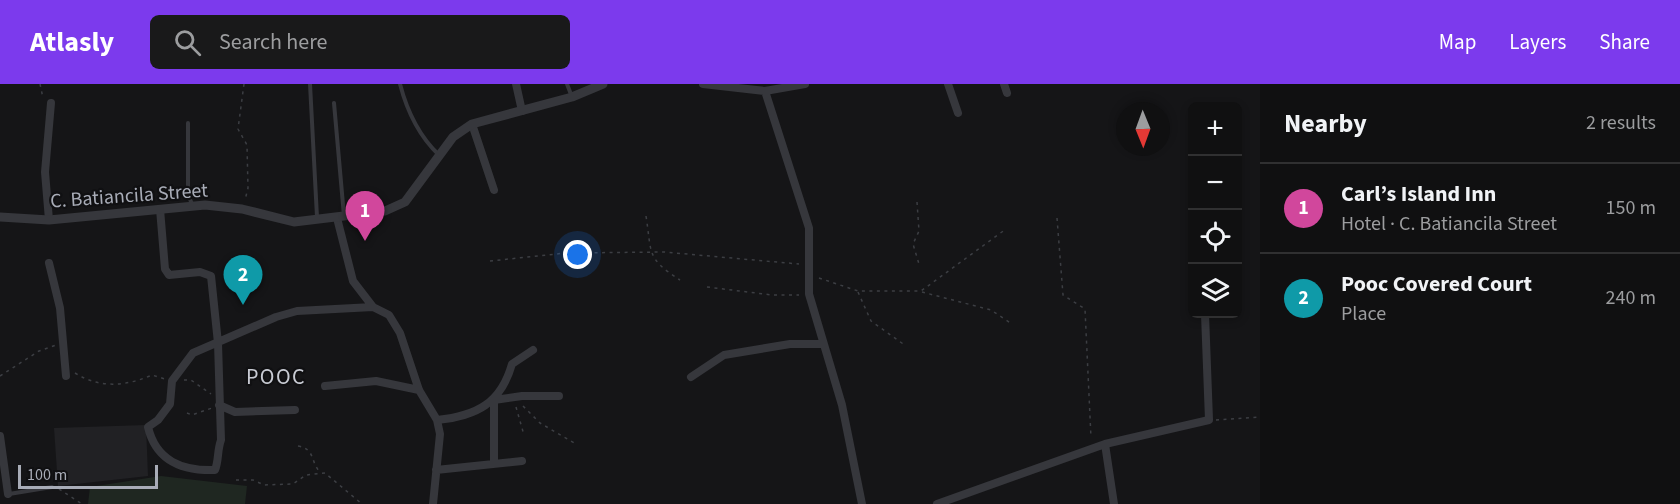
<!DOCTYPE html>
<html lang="en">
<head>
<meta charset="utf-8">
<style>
  :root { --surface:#101011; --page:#19191a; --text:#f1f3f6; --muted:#9c9d9f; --line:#303031; --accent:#7c3aed }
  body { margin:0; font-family:"Source Sans 3",sans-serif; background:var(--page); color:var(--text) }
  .controls { position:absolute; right:18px; top:18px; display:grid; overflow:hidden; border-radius:9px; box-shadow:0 3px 9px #0003 }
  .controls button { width:54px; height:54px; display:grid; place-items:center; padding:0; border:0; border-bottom:2px solid var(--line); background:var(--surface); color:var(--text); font:30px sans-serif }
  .compass { position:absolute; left:1116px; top:18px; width:54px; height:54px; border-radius:50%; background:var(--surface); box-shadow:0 3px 9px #0003; rotate:179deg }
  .scale { position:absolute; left:18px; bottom:15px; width:140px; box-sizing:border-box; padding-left:6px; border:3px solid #a8acb7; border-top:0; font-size:16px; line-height:21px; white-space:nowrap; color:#a8acb7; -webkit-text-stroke:4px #101012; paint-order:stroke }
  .you { position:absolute; left:578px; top:171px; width:21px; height:21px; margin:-15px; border:4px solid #fff; border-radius:50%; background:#1a73e8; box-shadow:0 0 0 9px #1a73e833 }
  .badge { display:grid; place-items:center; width:39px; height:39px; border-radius:50%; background:var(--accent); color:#fff; font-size:20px; font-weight:700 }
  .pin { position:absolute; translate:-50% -50px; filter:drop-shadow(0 2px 3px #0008) }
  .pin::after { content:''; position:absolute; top:32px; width:21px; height:18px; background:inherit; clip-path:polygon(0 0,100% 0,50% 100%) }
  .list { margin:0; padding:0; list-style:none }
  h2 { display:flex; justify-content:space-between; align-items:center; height:78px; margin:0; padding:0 24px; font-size:26px }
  h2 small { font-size:20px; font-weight:400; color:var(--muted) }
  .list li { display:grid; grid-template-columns:39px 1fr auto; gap:18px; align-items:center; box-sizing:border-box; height:90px; padding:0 24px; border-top:2px solid var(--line) }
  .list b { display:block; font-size:22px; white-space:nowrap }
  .list p { margin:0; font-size:20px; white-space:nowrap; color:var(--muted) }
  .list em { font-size:20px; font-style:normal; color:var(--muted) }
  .icon { flex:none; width:33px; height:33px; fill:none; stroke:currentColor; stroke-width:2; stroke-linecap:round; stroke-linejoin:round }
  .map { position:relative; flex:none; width:1260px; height:420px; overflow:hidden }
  header { display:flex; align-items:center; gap:36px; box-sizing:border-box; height:84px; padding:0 30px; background:var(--accent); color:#fff }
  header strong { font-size:28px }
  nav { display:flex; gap:33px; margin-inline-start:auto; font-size:21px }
  .search { width:420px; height:54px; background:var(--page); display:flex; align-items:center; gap:15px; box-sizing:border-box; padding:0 21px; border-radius:9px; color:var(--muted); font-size:22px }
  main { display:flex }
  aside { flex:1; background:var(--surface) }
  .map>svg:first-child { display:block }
  .built { fill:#212124 }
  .green { fill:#1f2721 }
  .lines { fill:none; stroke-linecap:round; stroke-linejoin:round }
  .path { stroke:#3c3e43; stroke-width:1.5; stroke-dasharray:3 4.5; stroke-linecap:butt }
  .service { stroke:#36373c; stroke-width:4 }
  .minor { stroke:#36373c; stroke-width:8 }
  .tertiary { stroke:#36373c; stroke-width:9 }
  .labels { text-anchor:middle; stroke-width:4.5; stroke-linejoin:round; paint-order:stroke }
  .street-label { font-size:20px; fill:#a8acb7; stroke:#101012 }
  .quarter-label { font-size:22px; letter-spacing:1.5px; fill:#c8cbd3; stroke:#101012 }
</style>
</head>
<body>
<header>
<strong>Atlasly</strong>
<div class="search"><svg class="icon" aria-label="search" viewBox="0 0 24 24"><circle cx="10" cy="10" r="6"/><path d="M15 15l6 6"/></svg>Search here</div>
<nav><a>Map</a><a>Layers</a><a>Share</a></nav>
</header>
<main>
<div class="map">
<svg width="1260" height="420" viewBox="0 0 1260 420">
  <rect width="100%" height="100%" fill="#151517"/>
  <path class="built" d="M146 341 148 392 58 402 54 344Z"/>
  <path class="green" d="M161 392 247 402 245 420H88L90 403Z"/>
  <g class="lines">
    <path class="path" d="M40 0 43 14
      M244 0 238 45 247 61 248 104 245 116
      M917 118 919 147 913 160 919 180
      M646 132C652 170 646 174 680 196
      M1057 134 1063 211 1085 225 1091 354
      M490 177 566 169 664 168 799 180
      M819 194 858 207H921L1006 145
      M707 203 772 211H799
      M858 208 871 237 906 262
      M922 208 991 226 1012 240
      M75 289C100 305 127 302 152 291L165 295
      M0 292 39 267 56 261
      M184 296H191L211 310
      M523 322 540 339 576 360
      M516 323 524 351
      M187 329 192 331 212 324
      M1216 336 1260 333
      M298 362C316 365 310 379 321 389
      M236 396H253L264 401 293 400 306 391 325 389 362 420
      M59 405 82 420"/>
    <path class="service" d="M310 0 317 133
      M400 0C407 27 419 52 439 71
      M567 0 572 13
      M334 19 344 132
      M188 39V111L193 122
      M9 410 52 403"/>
    <path class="minor" d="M516 0 522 27
      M703 0 765 7 805 0
      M948 0 958 29
      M1004 0 1007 9
      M765 7 809 144V210L842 321 862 420
      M472 40 494 106
      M160 125 165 185 169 191 200 188 211 192 218 259 221 356C217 367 219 376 215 386 182 387 156 377 148 343L158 336 170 320 172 297 193 269 276 233 297 227 373 223
      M337 134 353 197 373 223 389 231 400 249 419 306 437 336 440 350 433 420
      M49 136 45 88 51 19
      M49 179 60 224 66 292
      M691 293 724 271 790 260H823
      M325 302 376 297 419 306
      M219 321 235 328 295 326
      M437 336C477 332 501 319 512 280L533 266
      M0 352 8 410
      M1105 360 1114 420
      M494 380V316L522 312H559
      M436 386 522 377
      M937 420 1105 360 1209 336 1205 230"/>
    <path class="tertiary" d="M0 133 49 136 205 121 242 125 294 138 385 127 405 118 453 53 472 40 572 13 603 0"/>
  </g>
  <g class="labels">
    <g class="street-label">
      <text transform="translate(129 111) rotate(-4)" y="7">C. Batiancila Street</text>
    </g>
    <g class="quarter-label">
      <text x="276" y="300">POOC</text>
    </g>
  </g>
</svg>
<div class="controls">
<button>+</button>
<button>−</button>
<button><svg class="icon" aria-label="locate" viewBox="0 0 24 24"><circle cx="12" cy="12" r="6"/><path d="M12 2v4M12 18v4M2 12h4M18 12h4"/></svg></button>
<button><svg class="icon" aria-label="layers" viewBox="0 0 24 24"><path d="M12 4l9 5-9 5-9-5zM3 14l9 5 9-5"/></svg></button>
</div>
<svg class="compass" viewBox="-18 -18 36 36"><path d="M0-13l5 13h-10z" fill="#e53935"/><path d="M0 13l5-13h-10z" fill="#9c9d9f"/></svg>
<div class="scale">100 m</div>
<div class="you"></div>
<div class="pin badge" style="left:365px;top:157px;background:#d1479c">1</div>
<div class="pin badge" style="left:243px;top:221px;background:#0f9aa8">2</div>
</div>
<aside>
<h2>Nearby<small>2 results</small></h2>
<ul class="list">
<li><span class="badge" style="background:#d1479c">1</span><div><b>Carl’s Island Inn</b><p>Hotel · C. Batiancila Street</p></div><em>150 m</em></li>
<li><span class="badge" style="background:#0f9aa8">2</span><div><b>Pooc Covered Court</b><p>Place</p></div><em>240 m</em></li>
</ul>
</aside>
</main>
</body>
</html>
